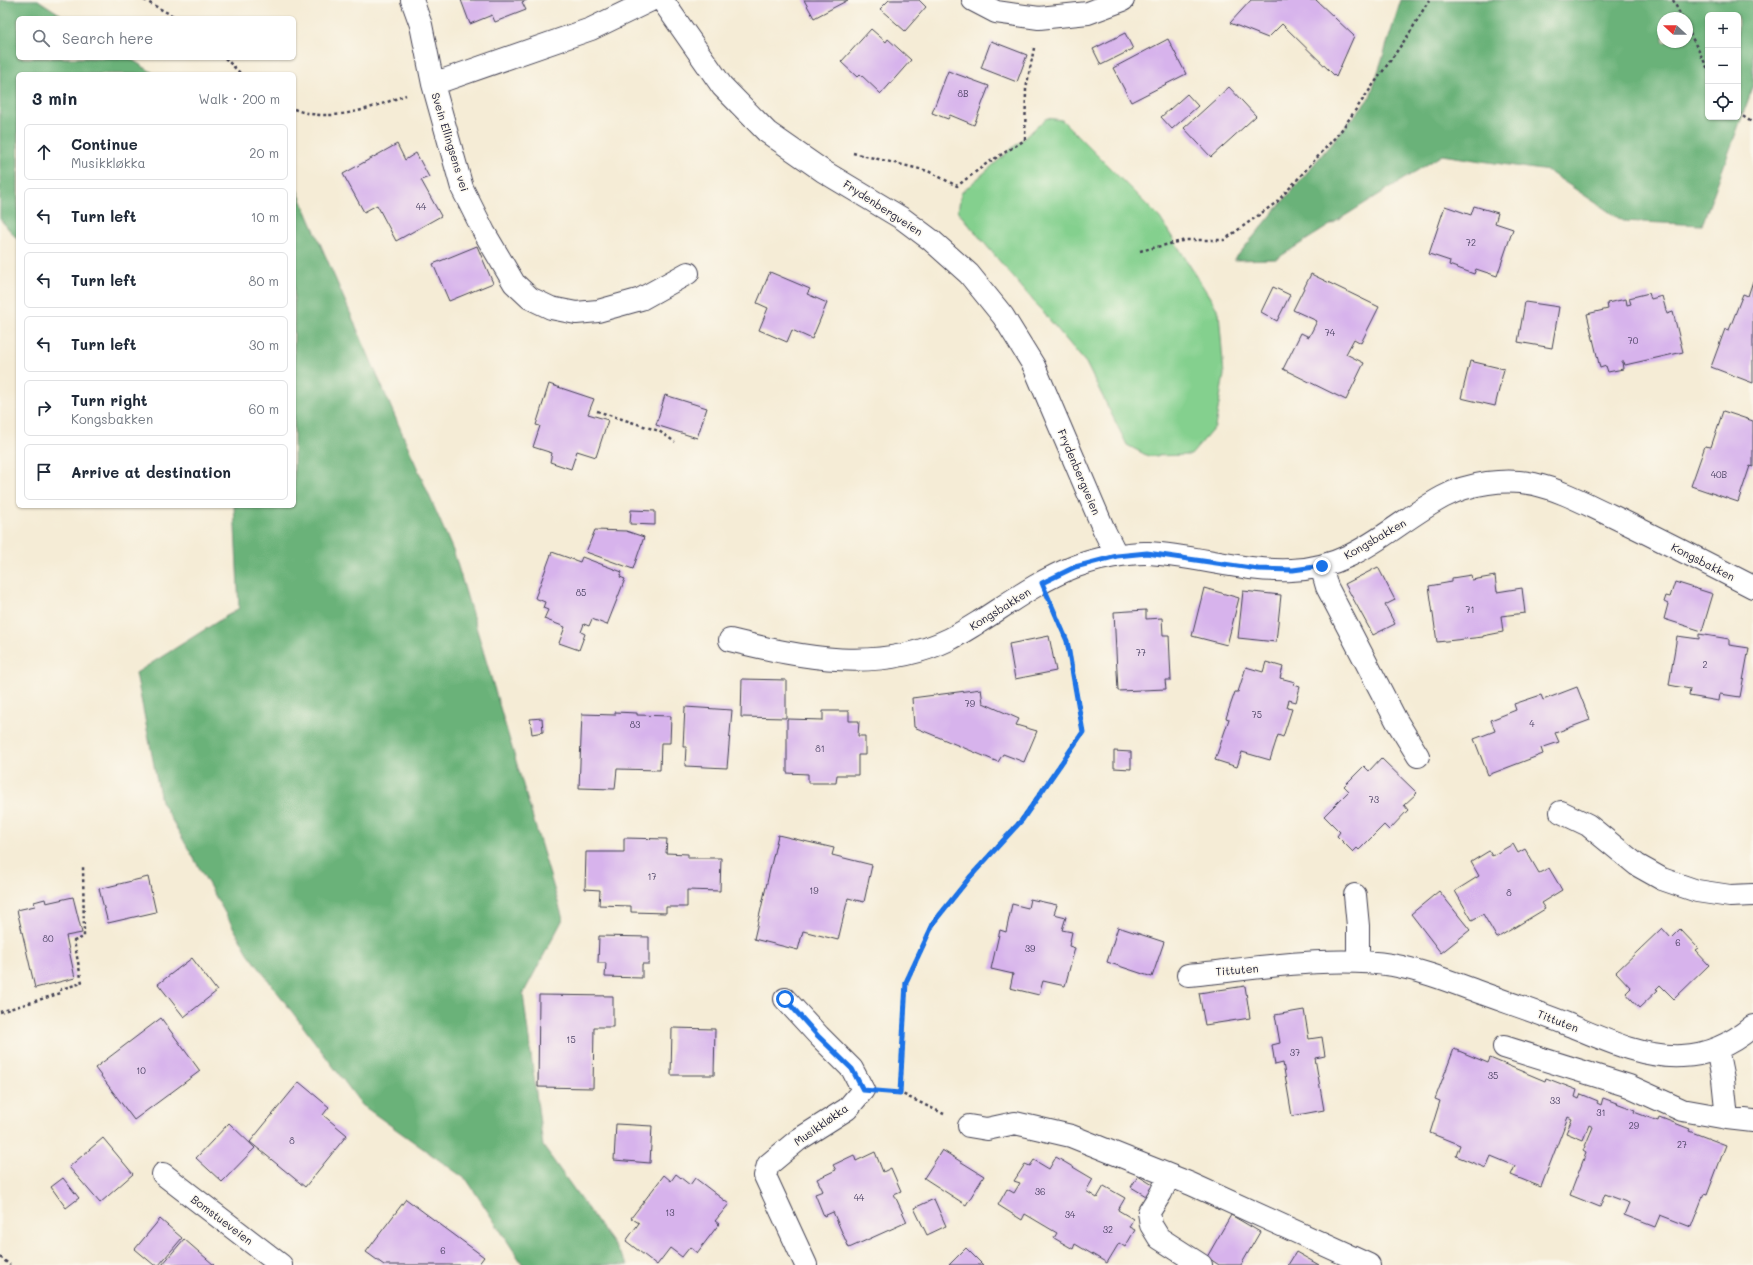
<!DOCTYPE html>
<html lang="en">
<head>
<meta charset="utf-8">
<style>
  :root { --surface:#fff; --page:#f2f2f3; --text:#1f2937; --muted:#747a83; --line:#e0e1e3 }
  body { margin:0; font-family:Mali,sans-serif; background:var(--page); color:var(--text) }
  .controls { position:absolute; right:12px; top:12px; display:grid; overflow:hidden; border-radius:6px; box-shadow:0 1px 3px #0004 }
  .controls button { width:36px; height:36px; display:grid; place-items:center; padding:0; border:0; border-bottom:1px solid var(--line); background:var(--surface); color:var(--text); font:20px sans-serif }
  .compass { position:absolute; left:1657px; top:12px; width:36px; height:36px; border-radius:50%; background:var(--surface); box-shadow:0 1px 3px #0004; rotate:291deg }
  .stop { position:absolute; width:12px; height:12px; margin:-9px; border:3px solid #1a73e8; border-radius:50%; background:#fff }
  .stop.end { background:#1a73e8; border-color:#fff; box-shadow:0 1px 4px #0008 }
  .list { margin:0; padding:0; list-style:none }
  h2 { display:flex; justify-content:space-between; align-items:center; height:52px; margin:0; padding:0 16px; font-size:17px }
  h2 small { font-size:13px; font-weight:400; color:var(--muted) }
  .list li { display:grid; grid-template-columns:26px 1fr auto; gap:12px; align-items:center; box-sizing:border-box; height:56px; margin:0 8px 8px; padding:0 8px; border:1px solid var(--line); border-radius:6px }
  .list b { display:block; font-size:15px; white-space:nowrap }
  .list p { margin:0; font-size:13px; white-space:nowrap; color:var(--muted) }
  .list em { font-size:13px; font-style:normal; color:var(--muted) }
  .icon { flex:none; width:22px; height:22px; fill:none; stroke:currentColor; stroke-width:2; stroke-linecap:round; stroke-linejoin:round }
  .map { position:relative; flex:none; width:1753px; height:1265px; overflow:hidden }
  .search { position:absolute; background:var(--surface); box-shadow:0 1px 3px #0004; left:16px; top:16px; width:280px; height:44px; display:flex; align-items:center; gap:10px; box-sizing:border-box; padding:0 14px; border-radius:6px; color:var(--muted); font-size:15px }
  .panel { position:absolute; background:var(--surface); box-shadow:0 1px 3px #0004; left:16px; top:72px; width:280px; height:436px; border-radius:6px }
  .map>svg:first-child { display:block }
  .green { fill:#84d08e; stroke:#537964 }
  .forest { fill:#6bb279; stroke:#466a5a; fill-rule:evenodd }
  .building { fill:#d7b3ec }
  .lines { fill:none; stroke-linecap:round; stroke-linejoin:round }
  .minor-casing { stroke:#424052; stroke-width:24 }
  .path { stroke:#424052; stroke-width:2.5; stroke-dasharray:3 3; stroke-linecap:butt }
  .minor { stroke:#fff; stroke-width:22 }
  .route { stroke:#1a73e8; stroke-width:5 }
  .labels { text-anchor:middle; stroke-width:3; stroke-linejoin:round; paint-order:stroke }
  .number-label { font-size:9px; fill:#4f4667 }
  .street-label { font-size:11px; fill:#22223b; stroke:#fbf7ec }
</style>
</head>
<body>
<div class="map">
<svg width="1753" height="1265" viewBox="0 0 1753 1265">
  <rect width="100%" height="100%" fill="#fbf7ec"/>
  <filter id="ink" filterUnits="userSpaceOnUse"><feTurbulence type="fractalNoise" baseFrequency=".025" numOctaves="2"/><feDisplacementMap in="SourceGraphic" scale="8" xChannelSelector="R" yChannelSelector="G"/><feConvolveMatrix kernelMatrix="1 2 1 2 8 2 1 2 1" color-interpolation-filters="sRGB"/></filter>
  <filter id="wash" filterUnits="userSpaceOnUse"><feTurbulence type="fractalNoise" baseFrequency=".012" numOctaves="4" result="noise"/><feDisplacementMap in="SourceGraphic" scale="16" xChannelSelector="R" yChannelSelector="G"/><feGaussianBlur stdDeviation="0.9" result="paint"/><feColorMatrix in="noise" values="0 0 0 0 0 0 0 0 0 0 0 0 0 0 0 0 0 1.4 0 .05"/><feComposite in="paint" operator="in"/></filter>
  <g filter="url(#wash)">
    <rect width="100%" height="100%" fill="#f5ecd6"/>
    <path class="green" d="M1047 118 1062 120 1160 218 1219 312 1224 375 1215 427 1191 455 1148 456 1127 445 1086 363 958 212 961 193Z"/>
    <path class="forest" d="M0 0H38L66 18H18V58H129L155 74H18V240L0 219Z
      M1401 0H1753V87L1702 225 1623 221 1548 171 1442 155 1276 259 1234 260 1370 97ZM1708 15H1738V117H1708ZM1663 18H1687V42H1663Z
      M294 183 454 553 563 919 523 994 543 1146 628 1265H523L467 1180 362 1105 248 953 161 801 136 673 239 608 234 506H294Z"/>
    <g id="blocks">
      <path class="building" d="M461 0H527L522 2 526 10 495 22 492 15 470 24Z
        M804 0H848L814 18Z
        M889 0H919L926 7 905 31 880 9Z
        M1251 0H1316L1354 36 1336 77 1282 24 1268 38 1230 23Z
        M871 29 886 42 888 39 911 60 881 94 860 74 857 77 841 62Z
        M1125 33 1133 49 1101 65 1093 49Z
        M1168 39 1186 74 1131 102 1113 68Z
        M991 41 1027 55 1017 82 981 68Z
        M948 71 989 86 974 125 950 115 948 119 932 113Z
        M1229 87 1256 116 1211 157 1184 128Z
        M1187 94 1198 106 1172 129 1161 117Z
        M397 144 405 160 416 153 429 177 421 180 441 216 396 241 377 205 364 212 343 174Z
        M1445 206 1471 215 1474 206 1498 213 1495 223 1513 229 1497 276 1476 269 1474 274 1449 265 1450 261 1429 254Z
        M477 246 493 283 449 301 433 264Z
        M770 272 810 289 807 294 827 303 812 339 792 330 787 342 759 330 768 308 757 303Z
        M1311 274 1379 307 1361 343 1354 339 1346 354 1364 363 1346 400 1283 369 1301 333 1309 337 1317 321 1293 310Z
        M1753 281V383L1711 367 1725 329 1729 330 1743 294 1748 296Z
        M1273 287 1290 295 1277 321 1261 312Z
        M1649 293 1651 299 1662 296 1667 314 1673 312 1683 352 1625 365 1624 362H1622L1623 369 1608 372 1606 366 1600 368 1587 314 1608 309 1607 303 1626 299 1627 305 1631 304 1629 298Z
        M1525 302 1559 307 1552 348 1518 342Z
        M1470 361 1504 369 1495 406 1461 398Z
        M549 384 594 399 588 414 608 420 596 457 577 451 571 469 550 462 552 453 533 447 540 426 536 425Z
        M665 395 707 408 697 438 656 425Z
        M1723 411 1753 421V467L1750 466 1738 502 1691 486 1705 446 1711 447Z
        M631 510 655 511V525L630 524Z
        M595 530 626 531 644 537 633 569 586 552Z
        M552 552 580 562 582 557 622 572 620 577 625 579 607 625 592 619 589 626 584 624 581 632 585 634 579 650 559 643 565 627 544 619 548 610 543 608 545 602 535 598Z
        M1378 567 1395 600 1385 605 1395 624 1373 635 1345 584Z
        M1471 575 1472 580 1495 576 1497 592 1522 588 1525 613 1501 616 1503 632 1483 636V637L1437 642 1429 586 1452 582V578Z
        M1675 582 1713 594 1702 631 1664 619 1668 604 1664 602 1666 596 1670 597Z
        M1204 588 1239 598 1227 645 1192 636Z
        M1243 591 1281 595 1276 642 1238 638Z
        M1146 610V619L1162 618 1163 635H1169L1171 680H1165L1166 689 1118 691 1114 612Z
        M1699 634 1729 639V645L1749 648 1740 697 1720 694 1719 701 1689 696 1690 689 1669 685 1677 636 1699 639Z
        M1049 636 1056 671 1015 679 1009 644Z
        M1266 662 1283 667 1280 678 1295 682 1294 685 1300 687 1296 702 1289 700 1287 708 1292 709 1283 737 1278 735 1270 760 1242 752 1237 767 1215 760 1229 719 1226 718 1235 692H1238L1246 667 1263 672Z
        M742 679 786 680V718L741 717Z
        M1577 687 1590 720 1555 733 1559 742 1541 748 1543 754 1488 775 1474 739 1495 731 1491 720 1516 710 1514 704 1541 695 1543 700Z
        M981 689 983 703 1019 719 1016 725 1037 731 1024 762 1003 754 998 762 914 727 912 698Z
        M685 707 732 710 727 768 685 766 686 747H683Z
        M823 711H849V721H859L858 736H865V755H858V775H837L836 783H808V774L787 773V719L823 720Z
        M615 712 637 713V715L671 716 670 743H661L660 770 617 769 615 789 579 788 582 714 615 715Z
        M542 718 543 732 532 734 530 719Z
        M1114 751 1131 752V769L1114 768Z
        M1381 758 1417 793 1404 805 1408 810 1389 830 1384 825 1359 850 1357 848 1353 852 1337 836 1340 832 1324 816 1349 791 1344 786 1364 766 1369 771Z
        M778 835 834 848 832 855 872 865 864 902 848 898 838 940 803 931 798 950 754 939Z
        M624 838 667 839 666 853 688 854V858H721L720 891 687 890V907H666V913L631 912V906L599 905 600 890 585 889 586 852H624Z
        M1513 844 1518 853 1525 849 1539 873 1549 868 1562 890 1541 903 1545 909 1497 938 1483 914 1472 920 1455 891 1479 876 1471 862 1489 851 1492 856Z
        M148 877 156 912 108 923 99 889Z
        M1439 891 1470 930 1441 953 1411 914Z
        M73 897 82 933 66 936 75 978 35 988 17 910 35 906 34 902 45 899 46 903Z
        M1030 899 1057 905 1054 914 1066 917 1062 930 1072 932 1069 946 1075 948 1065 986 1043 981 1039 995 1010 988 1013 974 991 969 1000 930 1006 932 1012 904 1028 908Z
        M1118 927 1164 942 1152 977 1107 962Z
        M1662 928 1671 938 1680 929 1698 948 1695 950 1709 965 1674 999 1660 985 1656 989 1658 990 1639 1008 1626 993 1631 988 1616 972Z
        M599 936 649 937V964H642V978L605 977 606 963H598Z
        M192 958 217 991 184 1017 158 984Z
        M1245 986 1250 1018 1205 1025 1199 993Z
        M539 995 613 996V1027H594L593 1088 538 1087Z
        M1304 1010 1309 1039 1322 1037 1325 1056 1315 1058 1324 1110 1292 1116 1283 1063 1275 1065 1272 1045 1280 1043 1275 1015Z
        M161 1018 200 1071 134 1120 95 1068Z
        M672 1028 715 1029 714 1075H671Z
        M1454 1049 1488 1063 1490 1058 1545 1081 1546 1078 1577 1090 1575 1097 1579 1099 1581 1094 1598 1101 1597 1103 1601 1105 1603 1098 1635 1110 1634 1112 1658 1121 1659 1117 1690 1129 1689 1131 1726 1145 1707 1195 1704 1194 1691 1227 1660 1215 1655 1227 1624 1215 1629 1203 1605 1194 1600 1207 1570 1195 1586 1153 1583 1151 1593 1127 1589 1125 1583 1140 1566 1133 1572 1119 1568 1117 1541 1187 1511 1175 1515 1166 1491 1156 1486 1168 1456 1156 1460 1145 1430 1133 1440 1101 1435 1099Z
        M299 1082 329 1107 323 1115 347 1135 305 1187 250 1142Z
        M229 1123 255 1148 222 1182 196 1158Z
        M616 1124 652 1126 650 1163 614 1160Z
        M103 1138 133 1174 100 1203 69 1167Z
        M942 1150 984 1176 966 1205 924 1178Z
        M875 1152 883 1172 891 1168 901 1191 894 1194 907 1222 849 1248 833 1212 824 1216 815 1194 823 1191 817 1179 836 1170 833 1165 854 1155 856 1161Z
        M1056 1157 1093 1179 1086 1191 1097 1198 1104 1186 1125 1198 1118 1210 1133 1219 1129 1227 1135 1230 1125 1247 1119 1243 1107 1263 1075 1244 1073 1249 1054 1238 1057 1233 1025 1214 1022 1220 998 1205 1007 1189 1014 1193 1020 1183 1014 1181 1025 1164 1030 1166 1034 1160 1049 1169Z
        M676 1174 690 1185 695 1178 729 1204 715 1221 719 1224 697 1253 690 1247 682 1257 670 1248 657 1265 626 1241 639 1223 631 1218 664 1175 671 1181Z
        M1138 1176 1158 1188 1151 1199 1131 1187Z
        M63 1178 79 1198 66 1208 51 1187Z
        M406 1199 484 1257 478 1265H384L366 1252Z
        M934 1199 946 1226 927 1235 914 1208Z
        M1231 1215 1260 1232 1241 1265H1219L1207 1257Z
        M160 1219 182 1238 159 1265H154L135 1249Z
        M184 1239 214 1265H162Z
        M966 1248 983 1265H949Z
        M1296 1252 1319 1265H1288Z"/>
    </g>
  </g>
  <g filter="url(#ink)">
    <use href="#blocks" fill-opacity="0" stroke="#424052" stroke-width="1"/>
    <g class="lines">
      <defs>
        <path id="minor" d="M412 0 421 25 433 84 462 188 484 232 514 283 530 298 551 308 576 313 598 311 641 299 688 273
          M662 0 722 86 767 132 823 171 903 219 931 240 969 274 1003 316 1034 366 1104 530 1117 556
          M973 0 996 12 1039 18 1088 13 1123 0
          M433 84 591 29 651 0
          M1321 566 1327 587 1396 720 1418 756
          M730 640C804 658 878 674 950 639 960 634 969 628 979 622 1009 603 1040 580 1074 567 1095 559 1127 552 1149 553 1197 556 1244 572 1291 570 1356 568 1391 525 1443 497 1469 483 1505 478 1534 484 1561 490 1586 504 1610 515 1658 538 1706 563 1753 587
          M1561 812 1588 825 1637 865 1662 879 1697 891 1730 896 1753 895
          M1355 895 1358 926V961
          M1188 975C1253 969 1329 955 1392 965 1421 970 1449 981 1476 991 1506 1002 1537 1012 1567 1024 1603 1039 1642 1058 1682 1056 1709 1055 1733 1043 1753 1026
          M785 999 819 1036 852 1069 863 1090 847 1109 798 1140 768 1165 765 1176 806 1265
          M1504 1047 1629 1086 1682 1110 1727 1118 1753 1121
          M1717 1049 1723 1079 1727 1118
          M969 1126 987 1129 1015 1123 1071 1136 1191 1184 1369 1265
          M163 1174 281 1265
          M1169 1176 1161 1193 1149 1212 1151 1225 1159 1238 1201 1265"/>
      </defs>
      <use href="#minor" class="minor-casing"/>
      <path class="path" d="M144 0 177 18
        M1673 0 1682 18
        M1687 28 1708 69
        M225 58 241 74
        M294 109C330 124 372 108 406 95
        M1738 113 1753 123
        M853 153 928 171 957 186 986 164 1025 140 1026 89 1034 48
        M1140 251 1186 240H1224L1277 202 1340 132 1409 34 1429 0
        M597 411 659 431 675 442
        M0 1012 61 993V989L82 983 74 941 84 937 83 865
        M892 1092 900 1093 944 1114
        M900 1093 906 982 934 922 970 877 1022 819 1083 732 1067 641 1053 609
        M0 1257 10 1265"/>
      <use href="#minor" class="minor"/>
    </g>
  </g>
  <g class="lines" filter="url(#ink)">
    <path class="route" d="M785 999 818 1036 852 1069 863 1090 900 1093 906 982 934 922 970 877 1022 820 1083 732 1067 641 1042 583 1075 567 1117 556 1147 553 1258 569 1293 570 1322 566"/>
  </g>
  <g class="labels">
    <g class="number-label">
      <text x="963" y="97">8B</text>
      <text x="421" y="210">44</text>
      <text x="1471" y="246">72</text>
      <text x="1330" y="336">74</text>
      <text x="1633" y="344">70</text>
      <text x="1719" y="478">40B</text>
      <text x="581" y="596">85</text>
      <text x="1470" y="613">71</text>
      <text x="1141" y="656">77</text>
      <text x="1705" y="668">2</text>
      <text x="970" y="707">79</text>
      <text x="1257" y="718">75</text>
      <text x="1532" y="727">4</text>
      <text x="635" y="728">83</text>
      <text x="820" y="752">81</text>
      <text x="1374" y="803">73</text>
      <text x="652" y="880">17</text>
      <text x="814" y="894">19</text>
      <text x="1509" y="896">8</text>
      <text x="48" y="942">80</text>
      <text x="1678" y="946">6</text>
      <text x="1030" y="952">39</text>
      <text x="571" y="1043">15</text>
      <text x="1295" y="1056">37</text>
      <text x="141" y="1074">10</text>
      <text x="1493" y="1079">35</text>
      <text x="1555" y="1104">33</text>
      <text x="1601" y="1116">31</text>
      <text x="1634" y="1129">29</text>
      <text x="292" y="1144">8</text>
      <text x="1682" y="1148">27</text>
      <text x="1040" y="1195">36</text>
      <text x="859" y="1201">44</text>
      <text x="670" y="1216">13</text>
      <text x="1070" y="1218">34</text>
      <text x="1108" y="1233">32</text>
      <text x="443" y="1254">6</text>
    </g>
    <g class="street-label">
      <text transform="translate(450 142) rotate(73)" y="4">Svein Ellingsens vei</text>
      <text transform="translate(883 208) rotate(33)" y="4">Frydenbergveien</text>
      <text transform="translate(1079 472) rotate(67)" y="4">Frydenbergveien</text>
      <text transform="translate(1375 539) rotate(-30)" y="4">Kongsbakken</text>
      <text transform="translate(1703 562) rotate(27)" y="4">Kongsbakken</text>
      <text transform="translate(1000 609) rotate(-32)" y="4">Kongsbakken</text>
      <text transform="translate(1237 970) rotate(-5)" y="4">Tittuten</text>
      <text transform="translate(1558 1021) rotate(21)" y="4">Tittuten</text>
      <text transform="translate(821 1125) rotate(-35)" y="4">Musikkløkka</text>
      <text transform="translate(222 1220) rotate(37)" y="4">Bomstueveien</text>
    </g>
  </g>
</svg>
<div class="controls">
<button>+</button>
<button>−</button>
<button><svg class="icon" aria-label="locate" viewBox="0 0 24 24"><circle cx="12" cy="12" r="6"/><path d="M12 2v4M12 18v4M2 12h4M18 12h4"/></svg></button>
</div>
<svg class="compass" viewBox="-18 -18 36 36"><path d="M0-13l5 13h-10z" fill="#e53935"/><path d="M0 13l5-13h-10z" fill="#747a83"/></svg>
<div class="stop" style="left:785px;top:999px"></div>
<div class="stop end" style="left:1322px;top:566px"></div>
<div class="search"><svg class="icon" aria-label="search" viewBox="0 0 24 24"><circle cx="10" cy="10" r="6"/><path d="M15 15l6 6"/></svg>Search here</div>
<section class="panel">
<h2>3 min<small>Walk · 200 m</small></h2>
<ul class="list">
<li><svg class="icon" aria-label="ahead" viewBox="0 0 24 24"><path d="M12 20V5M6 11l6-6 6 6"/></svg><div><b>Continue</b><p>Musikkløkka</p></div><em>20 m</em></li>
<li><svg class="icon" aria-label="left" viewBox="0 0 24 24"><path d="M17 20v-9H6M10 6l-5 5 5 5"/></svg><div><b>Turn left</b></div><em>10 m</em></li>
<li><svg class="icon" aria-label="left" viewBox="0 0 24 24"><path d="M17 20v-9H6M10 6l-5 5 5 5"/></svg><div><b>Turn left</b></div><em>80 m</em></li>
<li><svg class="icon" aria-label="left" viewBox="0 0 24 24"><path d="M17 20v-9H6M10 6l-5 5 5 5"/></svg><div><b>Turn left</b></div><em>30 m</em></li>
<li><svg class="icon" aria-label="right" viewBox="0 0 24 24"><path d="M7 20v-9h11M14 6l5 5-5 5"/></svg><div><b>Turn right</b><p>Kongsbakken</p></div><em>60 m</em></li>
<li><svg class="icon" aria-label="arrive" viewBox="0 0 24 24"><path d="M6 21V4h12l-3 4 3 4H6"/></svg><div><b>Arrive at destination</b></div></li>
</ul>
</section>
</div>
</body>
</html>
